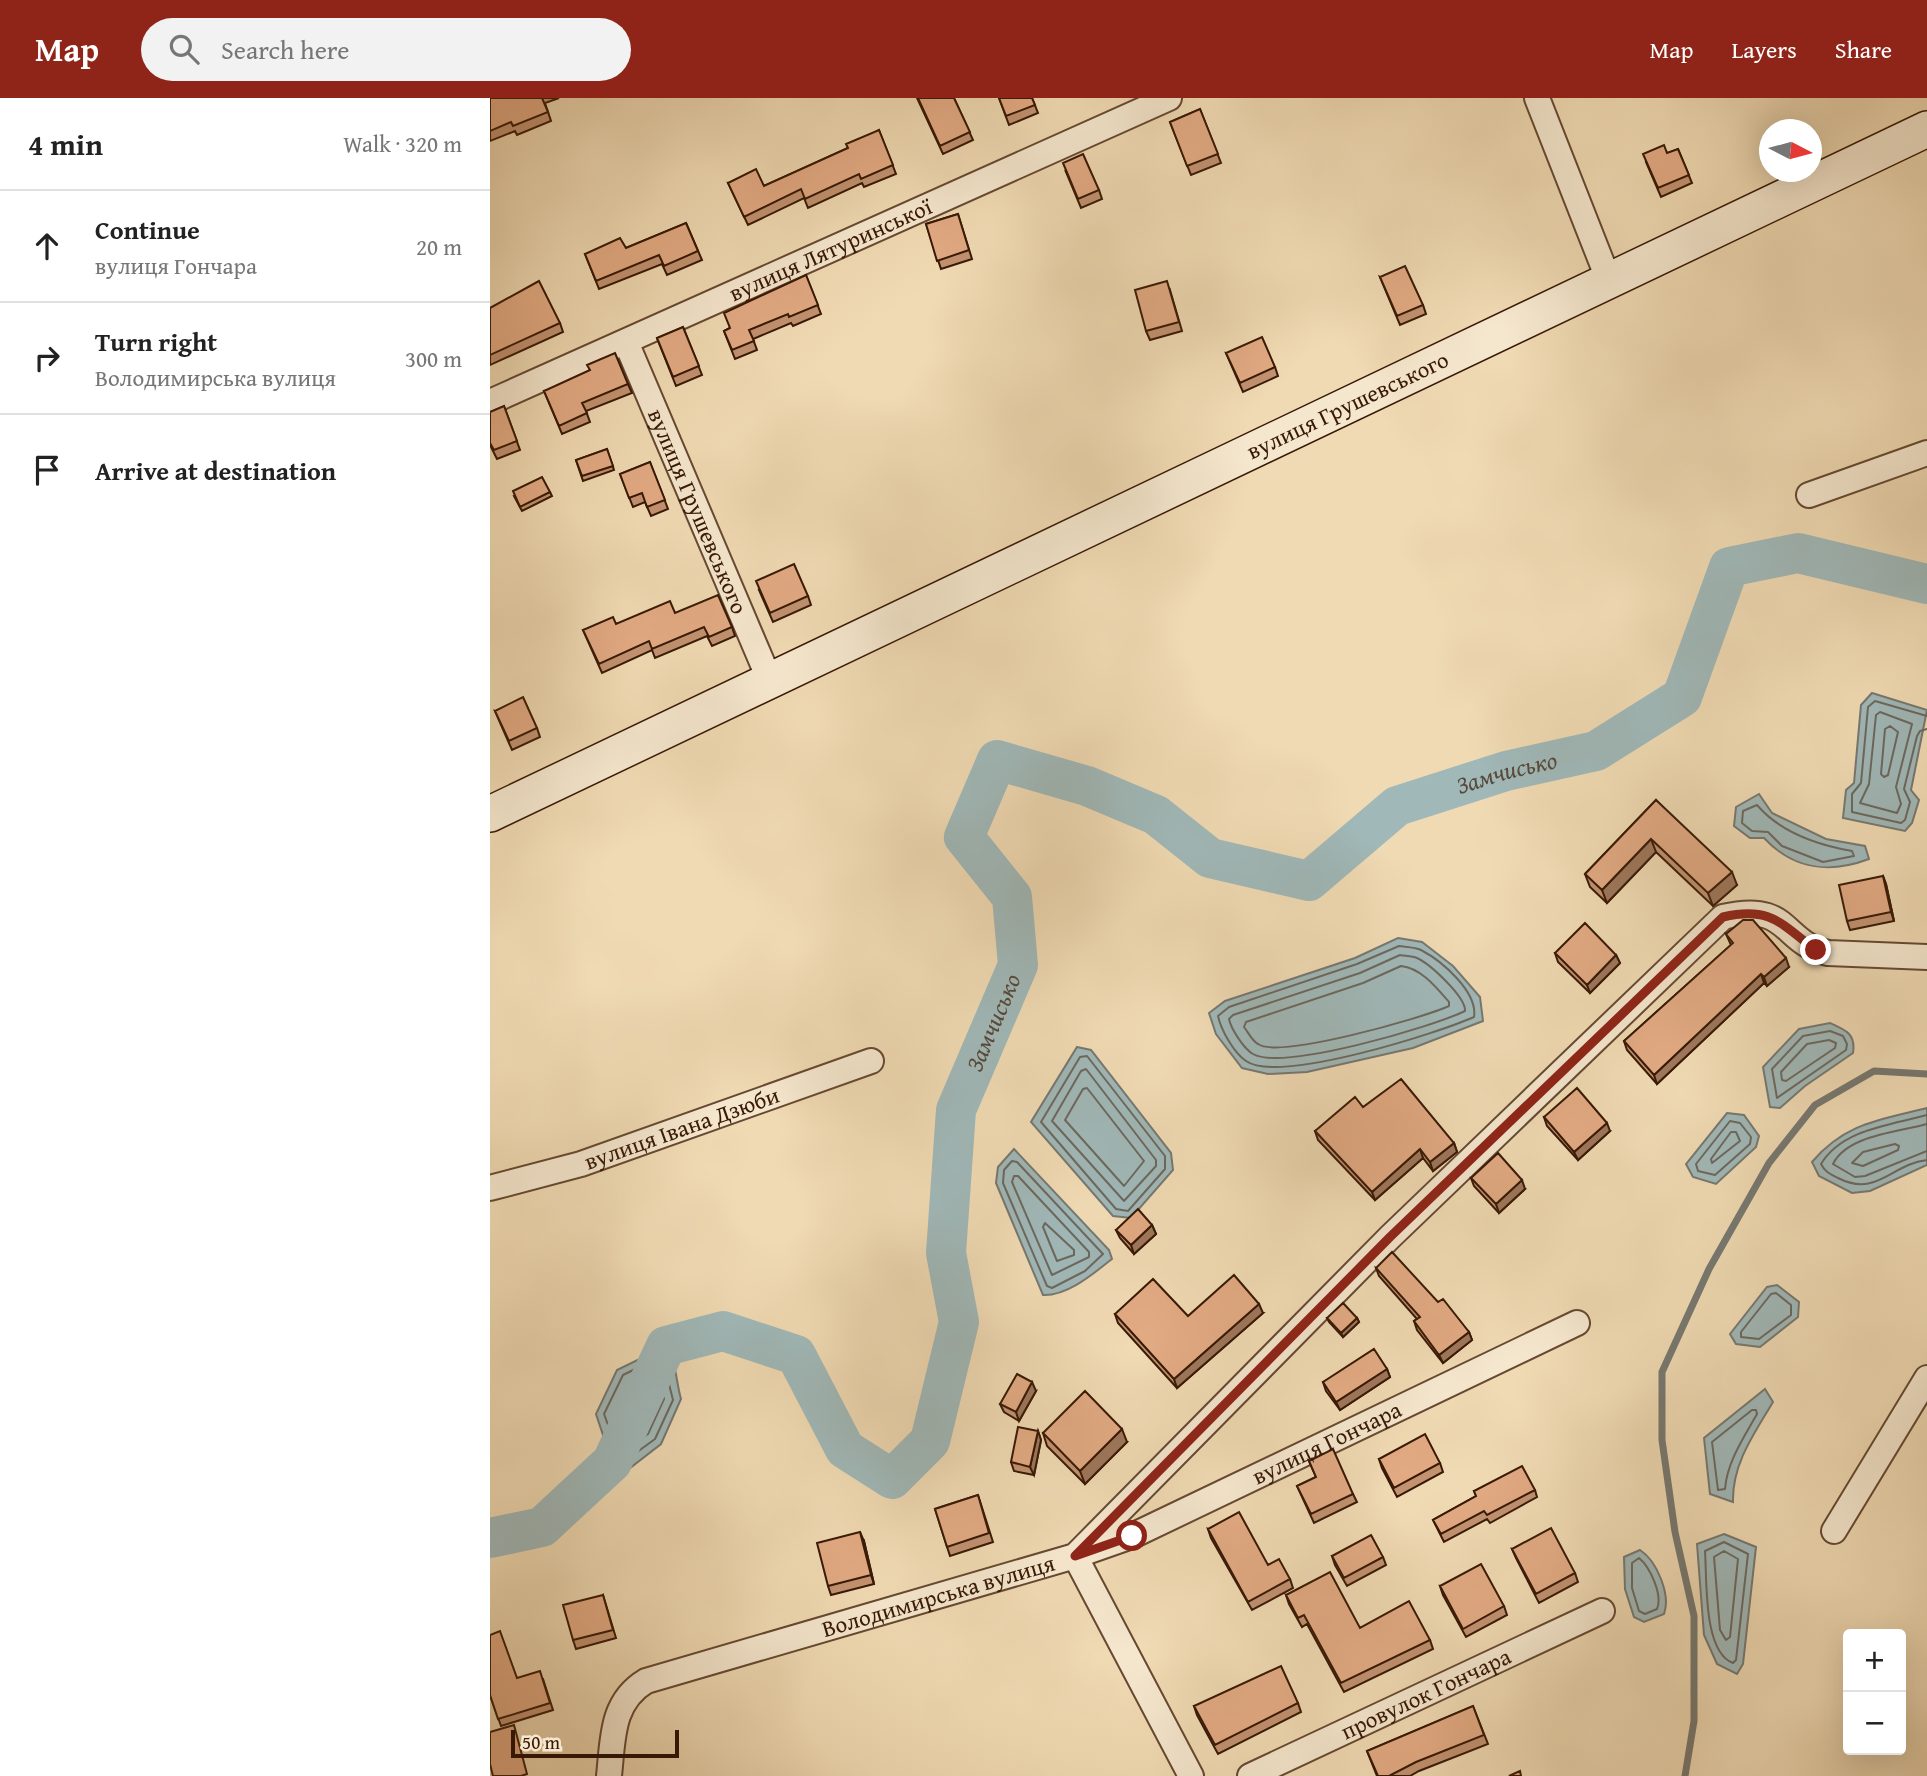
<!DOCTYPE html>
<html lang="en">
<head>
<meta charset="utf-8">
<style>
  :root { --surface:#fff; --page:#f2f2f2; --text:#222; --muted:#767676; --line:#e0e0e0; --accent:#8f2418 }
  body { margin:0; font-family:"Gentium Book Plus",serif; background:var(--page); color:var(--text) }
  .controls { position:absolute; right:21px; bottom:21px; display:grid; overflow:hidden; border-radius:7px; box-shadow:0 7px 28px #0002 }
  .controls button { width:63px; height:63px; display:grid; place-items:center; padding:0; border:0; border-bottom:2px solid var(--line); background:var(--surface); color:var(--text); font:35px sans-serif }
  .compass { position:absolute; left:1269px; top:21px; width:63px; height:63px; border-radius:50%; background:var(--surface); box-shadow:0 7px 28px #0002; rotate:96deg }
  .scale { position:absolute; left:21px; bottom:18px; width:168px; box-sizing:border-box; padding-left:7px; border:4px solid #381906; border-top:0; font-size:19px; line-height:24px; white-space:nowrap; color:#381906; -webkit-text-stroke:5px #f5e7ce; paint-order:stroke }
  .stop { position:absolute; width:21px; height:21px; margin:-16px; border:5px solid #8f2418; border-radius:50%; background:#fff }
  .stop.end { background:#8f2418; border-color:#fff; box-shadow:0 2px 7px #0008 }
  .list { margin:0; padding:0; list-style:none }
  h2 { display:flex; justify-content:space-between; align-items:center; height:91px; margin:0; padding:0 28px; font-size:30px }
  h2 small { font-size:23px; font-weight:400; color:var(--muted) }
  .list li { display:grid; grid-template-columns:46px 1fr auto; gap:21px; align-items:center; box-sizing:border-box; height:112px; padding:0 28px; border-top:2px solid var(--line) }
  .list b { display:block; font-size:26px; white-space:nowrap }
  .list p { margin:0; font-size:23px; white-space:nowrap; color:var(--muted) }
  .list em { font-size:23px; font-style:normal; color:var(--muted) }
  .icon { flex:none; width:38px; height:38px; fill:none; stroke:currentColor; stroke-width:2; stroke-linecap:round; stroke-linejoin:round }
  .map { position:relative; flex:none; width:1437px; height:1678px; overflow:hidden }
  header { display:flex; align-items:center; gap:42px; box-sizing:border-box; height:98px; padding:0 35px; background:var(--accent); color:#fff }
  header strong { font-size:33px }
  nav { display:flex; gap:38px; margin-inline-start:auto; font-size:24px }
  .search { width:490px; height:63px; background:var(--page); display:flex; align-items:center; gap:18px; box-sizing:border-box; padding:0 24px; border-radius:38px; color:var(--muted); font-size:26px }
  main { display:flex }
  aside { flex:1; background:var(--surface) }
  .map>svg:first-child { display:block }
  .water { fill:#a0b8b8; stroke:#767871; stroke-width:2 }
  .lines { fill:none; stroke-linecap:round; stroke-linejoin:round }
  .shore { stroke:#6c685f; stroke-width:2 }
  .stream { stroke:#767871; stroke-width:7 }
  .river { stroke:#a0b8b8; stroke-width:40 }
  .street-casing { stroke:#664931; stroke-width:28 }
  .secondary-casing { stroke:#381906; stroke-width:38 }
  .street { stroke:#f5e7ce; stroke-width:24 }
  .secondary { stroke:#f5e7ce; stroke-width:35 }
  .wall { fill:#c29271; stroke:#381906; stroke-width:2 }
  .shaded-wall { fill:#9e775c; stroke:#381906; stroke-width:2 }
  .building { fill:#e2aa83; stroke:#381906; stroke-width:2 }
  .route { stroke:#8f2418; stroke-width:9 }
  .labels { text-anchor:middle; stroke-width:6; stroke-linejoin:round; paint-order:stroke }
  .street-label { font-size:23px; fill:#381906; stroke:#f5e7ce }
  .water-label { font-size:24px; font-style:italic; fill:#57493b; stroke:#f5e7ce }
</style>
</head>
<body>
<header>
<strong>Map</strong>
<div class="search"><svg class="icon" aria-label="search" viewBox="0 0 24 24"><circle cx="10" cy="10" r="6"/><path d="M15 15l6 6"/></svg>Search here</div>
<nav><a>Map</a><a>Layers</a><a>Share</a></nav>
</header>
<main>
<aside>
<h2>4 min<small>Walk · 320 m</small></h2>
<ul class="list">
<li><svg class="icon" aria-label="ahead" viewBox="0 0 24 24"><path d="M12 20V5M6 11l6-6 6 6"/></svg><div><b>Continue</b><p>вулиця Гончара</p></div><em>20 m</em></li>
<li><svg class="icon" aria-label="right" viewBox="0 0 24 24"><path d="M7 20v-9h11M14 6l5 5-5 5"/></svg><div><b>Turn right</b><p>Володимирська вулиця</p></div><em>300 m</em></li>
<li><svg class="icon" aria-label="arrive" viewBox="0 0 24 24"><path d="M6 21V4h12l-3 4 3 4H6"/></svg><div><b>Arrive at destination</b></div></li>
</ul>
</aside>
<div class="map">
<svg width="1437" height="1678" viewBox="0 0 1437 1678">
  <rect width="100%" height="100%" fill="#f0dab3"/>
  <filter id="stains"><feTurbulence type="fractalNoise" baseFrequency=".00286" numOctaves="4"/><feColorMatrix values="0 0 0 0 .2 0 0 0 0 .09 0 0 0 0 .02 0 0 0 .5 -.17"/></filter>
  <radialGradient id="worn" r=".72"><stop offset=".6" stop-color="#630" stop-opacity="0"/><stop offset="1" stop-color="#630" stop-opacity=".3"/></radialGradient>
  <path class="water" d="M1382 595 1437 612 1421 692 1429 702 1422 725 1415 733 1353 720 1356 692 1364 685 1371 607Z
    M1269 696 1282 715 1336 741 1375 748 1379 761C1339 776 1304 772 1274 740H1260L1244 728 1246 709Z
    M908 840 932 844 963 868 990 899 993 923 923 950 817 974 778 976 752 970 726 936 719 915 735 903 865 860Z
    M1340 925C1356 932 1366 936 1363 955L1315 988 1290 1010 1280 1009 1273 969 1309 931Z
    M587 949 601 952 681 1055 683 1072 641 1120 623 1118 541 1024Z
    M1437 1010V1067L1380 1093 1362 1095 1329 1078 1322 1064C1355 1025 1390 1022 1437 1010Z
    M1237 1015 1254 1017 1269 1038 1266 1049 1226 1086 1203 1079 1196 1066Z
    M524 1051 619 1152 622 1161C604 1175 578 1198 553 1197L506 1085 508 1069Z
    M1287 1187 1309 1204 1308 1219 1270 1249 1246 1246 1240 1236 1277 1189Z
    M176 1248C186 1261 186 1284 191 1301L171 1346 131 1377 122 1364 106 1316 127 1272Z
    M1275 1291 1283 1304C1264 1336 1242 1366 1243 1404L1220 1396 1214 1340Z
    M1234 1436 1266 1449 1253 1566 1247 1576 1227 1566 1214 1537 1207 1446Z
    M1150 1452C1167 1463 1181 1497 1174 1516L1154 1524 1144 1519 1135 1491 1134 1459Z"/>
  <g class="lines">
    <path class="shore" d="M1390 614 1422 626 1406 689 1411 706 1407 715 1370 705 1379 686 1386 617Z
      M1437 618 1385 603 1378 609 1371 685 1362 696V714L1411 725 1415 722 1420 704 1414 691 1427 638 1430 633 1437 631
      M1400 628 1408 634 1398 677 1394 679 1391 676 1395 631Z
      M1267 707C1290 734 1328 747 1362 753L1364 758 1333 764 1292 748 1278 734 1262 733 1252 725 1253 713Z
      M909 848C916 849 925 849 931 852 952 863 988 894 984 919 948 935 789 986 756 963 744 955 731 932 728 918L739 909 867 866Z
      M910 857C915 858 922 858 927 860 940 866 976 899 975 913 942 929 793 973 763 956 754 951 741 931 739 921L743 917 870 875Z
      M911 868C931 870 946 889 959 904V908C933 920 789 961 768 946 762 943 758 934 754 929L756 924 873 885Z
      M1340 933 1353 938 1357 946 1356 952 1287 1000 1282 971 1313 938Z
      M1339 942 1346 945 1345 950 1296 983 1292 982 1291 974 1317 946Z
      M597 958 675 1058V1071L638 1113 626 1111 551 1024 590 959Z
      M596 971 666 1062V1068L634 1103 562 1023 591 973Z
      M597 990 654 1063 634 1088 575 1022 593 991Z
      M1437 1017C1401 1027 1352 1031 1331 1066 1335 1074 1340 1076 1348 1080 1387 1100 1401 1066 1437 1062
      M1240 1023 1250 1025 1261 1039 1260 1046 1225 1077 1208 1073 1206 1066Z
      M1437 1026C1409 1034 1357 1037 1343 1066L1365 1079 1375 1078 1437 1053
      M1241 1034H1246L1250 1043 1222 1065 1221 1061Z
      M1405 1046 1409 1048 1408 1052 1373 1068 1362 1065 1373 1054Z
      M522 1063 527 1064 613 1156 595 1173 562 1190 557 1188 513 1085 514 1072Z
      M524 1078H528L599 1154V1159L562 1177 522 1084Z
      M555 1125 584 1152V1157L567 1163 553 1129Z
      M1281 1196 1286 1195 1301 1207V1217L1269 1241 1251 1239V1234Z
      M172 1258 176 1260V1274L183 1302 165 1341 132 1365 114 1316 133 1277Z
      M162 1272 167 1274 174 1301 158 1336 136 1351 124 1317 139 1284Z
      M156 1287 160 1289C165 1303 155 1328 141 1334L135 1317 147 1292Z
      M1262 1312H1266L1267 1316C1254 1339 1237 1364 1235 1391L1228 1392 1222 1344Z
      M1234 1444 1258 1456 1246 1562 1243 1565C1213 1554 1217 1481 1215 1453Z
      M1234 1453 1248 1461 1240 1539 1236 1542 1230 1532 1224 1459Z
      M1149 1460C1160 1469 1173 1497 1167 1511L1155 1516 1149 1513 1142 1490V1465Z"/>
    <path class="stream" d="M1195 1678 1204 1623V1518L1185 1434 1172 1342V1274L1219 1171 1279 1065 1325 1007 1384 973 1437 976"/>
    <path class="river" id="s1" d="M0 1440 52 1429 122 1364 176 1248 233 1233 306 1257 355 1351 402 1381 440 1343 469 1224 456 1155 466 1012 528 867 522 799 474 739 507 662 597 688 666 717 720 760 819 783 907 708 1016 673 1106 653 1192 599 1239 469 1308 455 1437 486"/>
    <defs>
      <g id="street">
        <path d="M1047 0 1119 183"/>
        <path id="s2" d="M136 244 280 583"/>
        <path id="s3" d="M0 304 679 0"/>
        <path d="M1319 397 1437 355"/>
        <path id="s4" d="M0 1090 91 1066 381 963"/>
        <path d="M1344 1433 1437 1280"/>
        <path id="s5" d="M119 1678C123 1641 121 1604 156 1583L585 1458 900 1139 1233 819C1301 803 1290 844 1338 855L1437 859"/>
        <path id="s6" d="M701 1678 585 1458 642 1438 1087 1225"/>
        <path id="s7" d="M760 1678 1112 1513"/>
      </g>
      <g id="secondary">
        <path id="s8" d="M0 716 1437 31"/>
      </g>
    </defs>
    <use href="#street" class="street-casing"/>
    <use href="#secondary" class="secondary-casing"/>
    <use href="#street" class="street"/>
    <use href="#secondary" class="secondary"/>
  </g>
  <path class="wall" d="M0 0H69L55 5 61 23 27 37 25 33 0 43Z
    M427 0H464L483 42 453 56Z
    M509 0H542L548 15 519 27Z
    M710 11 731 65 701 77 680 24Z
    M389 32 406 76 374 89 372 85 318 110 314 100 258 127 238 85 274 88 358 50Z
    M1188 51 1202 85 1171 99 1156 64Z
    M576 74 609 92 612 101 591 110Z
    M468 116 482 161 451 171 436 126Z
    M196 125 212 162 177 177 172 166 109 191 95 156 136 150Z
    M316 177 331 216 303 228 301 225 263 241 267 252 245 261 234 233 240 230Z
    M890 179 933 207 936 216 910 227Z
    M680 192 692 233 660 242 656 233Z
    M0 210 70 225 73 234 0 267Z
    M193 229 212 277 186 288 167 240Z
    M736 255 785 269 788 278 753 294Z
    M138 286 142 295 96 313 100 324 72 336 54 293Z
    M14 308 30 352 7 361 0 347V314Z
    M117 351 124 372 93 383 86 362Z
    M160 364 178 411 161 418 155 404 143 409 130 376Z
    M60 394 62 398 32 413 24 398Z
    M269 492 318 498 321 507 283 524Z
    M185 515 242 529 245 538 222 548 217 538 165 560 162 552 112 575 93 532Z
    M5 613 47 630 50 639 22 652Z
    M1166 702 1247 787 1223 808 1166 754 1117 805 1100 789 1095 776Z
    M1393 778 1396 786 1404 823 1360 832 1357 823Z
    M1236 836 1299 869 1277 888 1274 885 1167 986 1137 952 1134 943 1241 847Z
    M1065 855 1126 857 1130 865 1100 895 1068 864Z
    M873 1009 964 1045 967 1054 943 1073 933 1060 885 1102 828 1042 825 1033Z
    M1054 1019 1120 1033 1088 1062 1057 1028Z
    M981 1080 1035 1091 1009 1115 984 1088Z
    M662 1127 666 1136 644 1156 630 1140 626 1132Z
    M886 1170 948 1204 979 1234 982 1242 953 1265 927 1232 924 1223 927 1221 889 1178Z
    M773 1215 687 1290 628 1225 625 1216 698 1218Z
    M837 1220H867L869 1224 853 1239 839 1224Z
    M897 1271 900 1279 850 1312 836 1293 833 1284Z
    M546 1293 529 1323 514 1314 510 1306Z
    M548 1333 551 1342 544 1377 524 1373 521 1364Z
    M553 1335 637 1344 595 1386 557 1348Z
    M889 1361 950 1365 953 1374 907 1399 892 1370Z
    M819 1363 863 1396 867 1404 824 1425 807 1388 826 1379Z
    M1045 1392 1047 1399 1000 1425 997 1421 954 1444 943 1422 986 1398 984 1393Z
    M488 1397 503 1444 460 1458 445 1411Z
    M718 1431 800 1481 803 1490 762 1512 721 1440Z
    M374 1443 384 1486 341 1497 338 1488Z
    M1022 1451 1085 1475 1088 1484 1049 1505 1026 1460Z
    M842 1458 893 1459 896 1467 857 1488 845 1467Z
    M950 1488 1014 1508 1017 1517 976 1539 953 1497Z
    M113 1497 126 1540 86 1551 83 1542Z
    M796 1497 870 1530 940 1542 943 1551 854 1594 817 1526 812 1529 799 1506Z
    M27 1580 53 1581 63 1612 11 1628 0 1597Z
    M808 1605 811 1614 728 1656 707 1617 704 1608Z
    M983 1608 998 1646 929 1673 920 1678H887L877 1653Z"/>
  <path class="shaded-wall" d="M1161 741 1166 754 1117 805 1112 792Z
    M1242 774 1247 787 1223 808 1218 795Z
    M1393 778 1396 786 1404 823 1401 814Z
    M1126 857 1130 865 1100 895 1097 887Z
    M1296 860 1299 869 1277 888 1274 879Z
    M1271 876 1274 885 1167 986 1164 977Z
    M1117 1025 1120 1033 1088 1062 1084 1054Z
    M964 1045 967 1054 943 1073 940 1064Z
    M930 1051 933 1060 885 1102 882 1094Z
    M1032 1082 1035 1091 1009 1115 1006 1106Z
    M662 1127 666 1136 644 1156 641 1147Z
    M769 1206 773 1215 687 1290 684 1281Z
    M867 1220 869 1224 853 1239 851 1235Z
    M979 1234 982 1242 953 1265 949 1257Z
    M897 1271 900 1279 850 1312 846 1304Z
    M542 1284 546 1293 529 1323 526 1314Z
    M632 1331 637 1344 595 1386 590 1373Z
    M548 1333 551 1342 544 1377 540 1369Z
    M370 1434 374 1443 384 1486 381 1477Z"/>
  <path class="building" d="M0 0H52L58 14 23 28 21 24 0 33Z
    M428 0H464L480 34 450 48Z
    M509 0H542L545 7 516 18Z
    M710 11 728 56 697 68 680 24Z
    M389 32 403 67 371 81 369 76 315 101 311 91 254 119 238 85 266 71 274 88 358 50 356 46Z
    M1174 47 1177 55 1188 51 1199 77 1168 90 1153 56Z
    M593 56 609 92 588 101 573 65Z
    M468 116 479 152 447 163 436 126Z
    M196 125 208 153 174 168 169 157 106 183 95 156 130 140 136 150Z
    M915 168 933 207 907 218 890 179Z
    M316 177 328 207 299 219 298 216 259 232 264 243 242 252 234 233 240 230 234 215Z
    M49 183 70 225 0 257V210Z
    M677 183 689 224 656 233 645 192Z
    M193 229 209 268 183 279 167 240Z
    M772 239 785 269 750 285 736 255Z
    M125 255 138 286 92 305 97 315 69 328 54 293 100 272 97 267Z
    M14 308 27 343 4 352 0 345V314Z
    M117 351 123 368 92 378 86 362Z
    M160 364 175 402 157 409 152 395 139 400 130 376Z
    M52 379 60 394 30 409 23 393Z
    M304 466 318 498 280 515 266 483Z
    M228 497 242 529 219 539 214 529 162 551 159 543 109 566 93 532 123 519 126 526 180 503 185 515Z
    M33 599 47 630 19 643 5 613Z
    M1166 702 1242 774 1218 795 1161 741 1112 792 1095 776Z
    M1393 778 1401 814 1357 823 1349 787Z
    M1253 822H1263L1296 860 1274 879 1271 876 1164 977 1134 943 1243 845 1236 836Z
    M1095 825 1126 857 1097 887 1065 855Z
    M911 981 964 1045 940 1064 930 1051 882 1094 825 1033 865 999 873 1009Z
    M1087 990 1117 1025 1084 1054 1054 1019Z
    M1008 1055 1032 1082 1006 1106 981 1080Z
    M648 1111 662 1127 641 1147 626 1132Z
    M902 1154 948 1204 953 1201 979 1234 949 1257 924 1223 930 1219 886 1170Z
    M744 1177 769 1206 684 1281 625 1216 663 1181 698 1218Z
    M853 1205 867 1220 851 1235 837 1220Z
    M884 1251 897 1271 846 1304 833 1284Z
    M527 1276 542 1284 526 1314 510 1306Z
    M595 1293 632 1331 590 1373 553 1335Z
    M528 1329 548 1333 540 1369 521 1364Z
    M935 1336 950 1365 904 1390 889 1361Z
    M843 1351 863 1396 821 1416 807 1388 826 1379 819 1363Z
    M1032 1368 1045 1392 997 1417 994 1413 951 1436 943 1422 986 1398 984 1393Z
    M488 1397 499 1435 457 1449 445 1411Z
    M749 1414 778 1467 789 1461 800 1481 758 1504 718 1431Z
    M1061 1430 1085 1475 1046 1496 1022 1451Z
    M370 1434 381 1477 338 1488 327 1445Z
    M881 1437 893 1459 854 1480 842 1458Z
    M991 1466 1014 1508 973 1531 950 1488Z
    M840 1474 870 1530 919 1503 940 1542 851 1585 814 1517 808 1520 796 1497Z
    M113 1497 123 1532 83 1542 73 1507Z
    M10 1533 27 1580 50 1573 60 1605 8 1621 0 1597V1537Z
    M791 1568 808 1605 725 1647 704 1608Z
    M983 1608 994 1637 926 1664 899 1678H888L877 1653Z
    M24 1627 37 1676 31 1678H3L0 1666V1634Z
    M1030 1673 1031 1678H1019Z"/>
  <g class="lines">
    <path class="route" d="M642 1438 585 1458 900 1139 1233 819C1281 808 1291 826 1326 852"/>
  </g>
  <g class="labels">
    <g class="street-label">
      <text dy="8" stroke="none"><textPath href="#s3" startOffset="373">вулиця Лятуринської</textPath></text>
      <text dy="8" stroke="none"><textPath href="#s8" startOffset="950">вулиця Грушевського</textPath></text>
      <text dy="8" stroke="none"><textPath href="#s2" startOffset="184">вулиця Грушевського</textPath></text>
      <text dy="8" stroke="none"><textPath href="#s4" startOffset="201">вулиця Івана Дзюби</textPath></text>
      <text dy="8" stroke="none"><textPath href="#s6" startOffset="525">вулиця Гончара</textPath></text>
      <text dy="8" stroke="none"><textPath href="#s5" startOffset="411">Володимирська вулиця</textPath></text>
      <text dy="8" stroke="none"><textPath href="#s7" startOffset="194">провулок Гончара</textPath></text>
    </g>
    <g class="water-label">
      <text dy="8" stroke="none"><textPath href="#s1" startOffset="1920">Замчисько</textPath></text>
      <text dy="8" stroke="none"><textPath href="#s1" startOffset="1059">Замчисько</textPath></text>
    </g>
  </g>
  <rect width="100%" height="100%" filter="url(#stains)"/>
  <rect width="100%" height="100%" fill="url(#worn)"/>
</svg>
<div class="controls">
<button>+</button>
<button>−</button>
</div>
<svg class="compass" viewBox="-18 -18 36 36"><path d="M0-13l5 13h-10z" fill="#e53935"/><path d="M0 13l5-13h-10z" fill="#767676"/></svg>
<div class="scale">50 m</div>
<div class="stop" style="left:642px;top:1438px"></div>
<div class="stop end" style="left:1326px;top:852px"></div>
</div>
</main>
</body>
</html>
